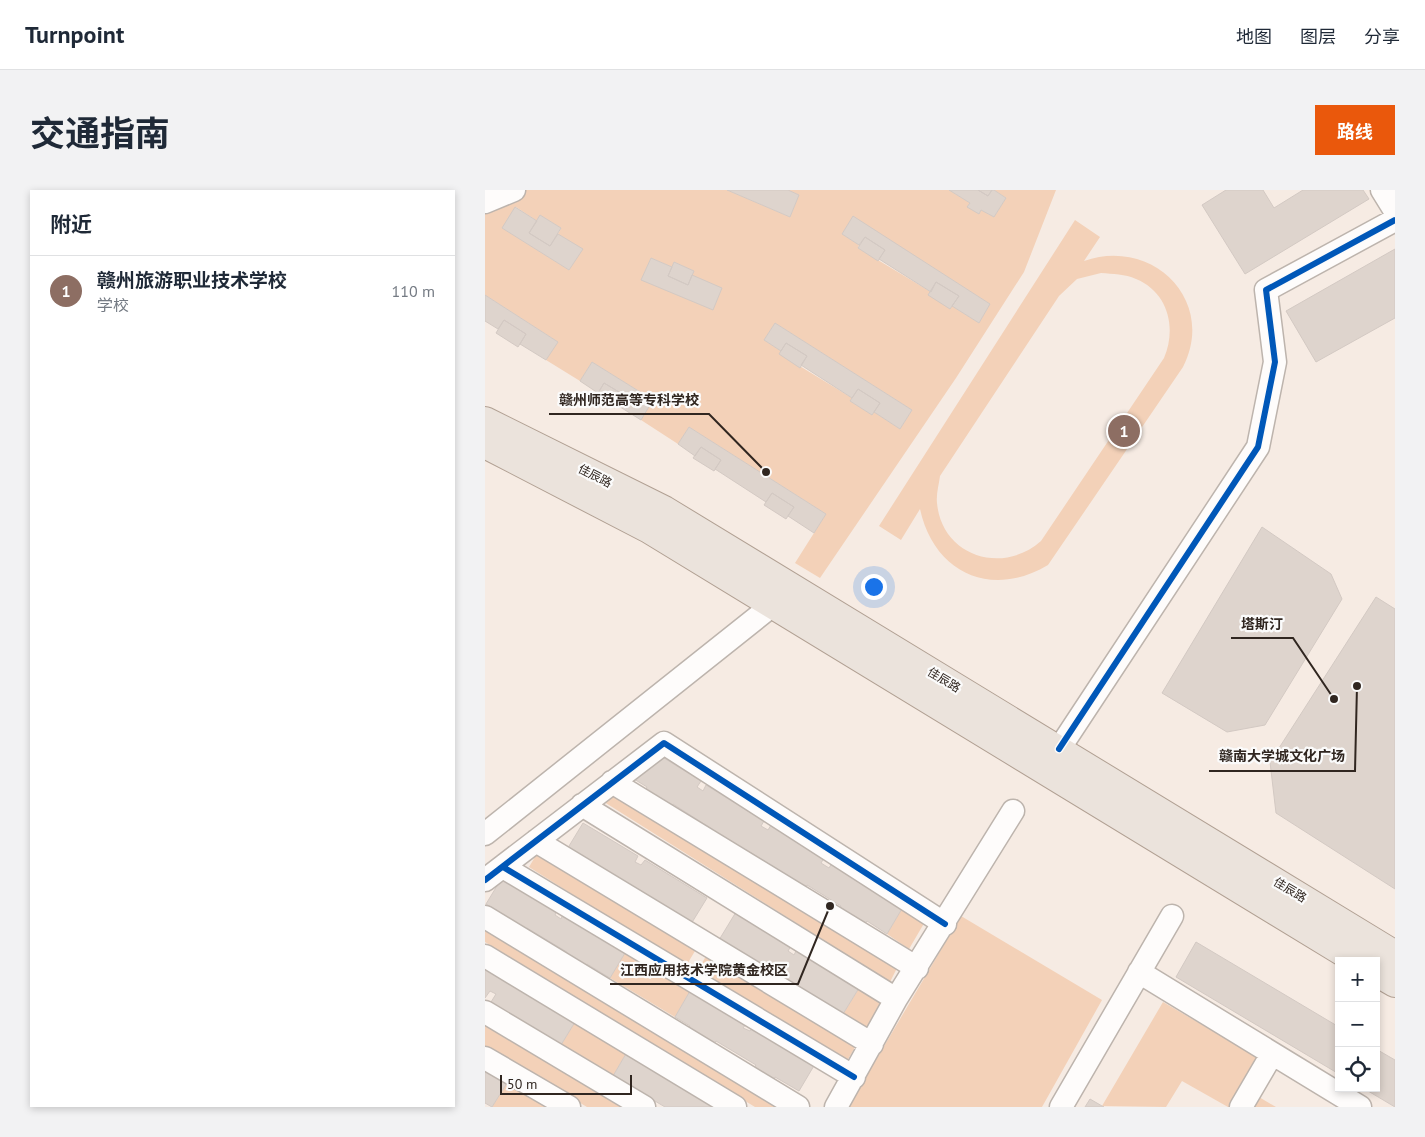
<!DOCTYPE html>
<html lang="zh">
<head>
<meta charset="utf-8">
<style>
  :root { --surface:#fff; --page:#f2f2f3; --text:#1f2937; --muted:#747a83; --line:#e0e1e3; --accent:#ea580c }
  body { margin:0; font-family:"PT Sans","Noto Sans SC",sans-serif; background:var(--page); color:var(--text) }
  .controls { position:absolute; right:15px; bottom:15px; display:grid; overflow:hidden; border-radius:0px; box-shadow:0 2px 8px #0003 }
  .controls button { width:45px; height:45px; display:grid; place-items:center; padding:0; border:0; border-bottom:1px solid var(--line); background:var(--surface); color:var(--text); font:25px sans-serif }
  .scale { position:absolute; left:15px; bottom:12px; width:132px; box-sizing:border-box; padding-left:5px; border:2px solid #302620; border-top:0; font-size:14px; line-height:18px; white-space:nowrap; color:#302620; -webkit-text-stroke:4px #fbfbfb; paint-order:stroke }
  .you { position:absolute; left:388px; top:396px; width:18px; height:18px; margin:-12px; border:4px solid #fff; border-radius:50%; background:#1a73e8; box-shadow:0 0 0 8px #1a73e833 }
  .badge { display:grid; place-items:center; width:32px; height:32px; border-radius:50%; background:var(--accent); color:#fff; font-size:16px; font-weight:700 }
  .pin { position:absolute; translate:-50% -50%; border:2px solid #fff; box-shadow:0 1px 5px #0006 }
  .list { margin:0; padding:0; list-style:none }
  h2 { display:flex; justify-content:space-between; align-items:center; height:65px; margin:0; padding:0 20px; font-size:21px }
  h2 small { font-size:16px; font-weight:400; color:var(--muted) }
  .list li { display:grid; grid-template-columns:32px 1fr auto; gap:15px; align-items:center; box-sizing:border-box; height:70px; padding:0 20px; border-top:1px solid var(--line) }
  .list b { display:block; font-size:19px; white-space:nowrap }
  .list p { margin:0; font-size:16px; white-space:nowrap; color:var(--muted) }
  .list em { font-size:16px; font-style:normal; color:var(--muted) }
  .icon { flex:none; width:28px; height:28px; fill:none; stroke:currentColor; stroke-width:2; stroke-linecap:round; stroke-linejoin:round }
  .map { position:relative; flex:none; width:910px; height:917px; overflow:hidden; border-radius:0px }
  header { display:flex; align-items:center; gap:30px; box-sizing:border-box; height:70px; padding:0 25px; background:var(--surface); border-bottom:1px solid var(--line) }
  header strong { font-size:24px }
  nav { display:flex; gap:28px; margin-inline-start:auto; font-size:18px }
  .intro { display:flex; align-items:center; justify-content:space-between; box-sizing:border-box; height:120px; padding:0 30px }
  h1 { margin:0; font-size:35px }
  .button { padding:12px 22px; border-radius:0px; background:var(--accent); color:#fff; font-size:18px; font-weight:700 }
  main { display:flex; gap:30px; padding:0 30px }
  aside { flex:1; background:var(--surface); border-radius:0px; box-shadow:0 2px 8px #0003 }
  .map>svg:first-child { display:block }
  .green { fill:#f3d1b8; fill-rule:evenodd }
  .building { fill:#ded4cd; stroke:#d3c9c3 }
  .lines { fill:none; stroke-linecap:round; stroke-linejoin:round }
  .minor-casing { stroke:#bdb4ad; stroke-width:25 }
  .major-casing { stroke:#b1a093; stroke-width:30 }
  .minor { stroke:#fefcfb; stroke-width:22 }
  .major { stroke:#ebe3dc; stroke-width:28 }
  .cycleway-casing { stroke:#fbfbfb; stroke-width:9 }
  .cycleway { stroke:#0057b8; stroke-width:6 }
  .labels { text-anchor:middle; stroke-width:4.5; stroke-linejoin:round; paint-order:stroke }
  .street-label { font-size:12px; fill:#302620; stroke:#fbfbfb }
  .leader { fill:none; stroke:#302620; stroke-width:2 }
  .callout-dot { fill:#302620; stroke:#fbfbfb; stroke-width:2 }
  .callout-label { font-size:14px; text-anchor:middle; font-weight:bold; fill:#302620; stroke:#fbfbfb; stroke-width:4.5; stroke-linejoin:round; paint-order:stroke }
</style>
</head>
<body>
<header>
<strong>Turnpoint</strong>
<nav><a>地图</a><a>图层</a><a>分享</a></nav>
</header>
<div class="intro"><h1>交通指南</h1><a class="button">路线</a></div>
<main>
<aside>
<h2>附近<small></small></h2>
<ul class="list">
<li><span class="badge" style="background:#8d6e63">1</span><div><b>赣州旅游职业技术学校</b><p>学校</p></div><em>110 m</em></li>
</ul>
</aside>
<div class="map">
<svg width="910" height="917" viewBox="0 0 910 917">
  <rect width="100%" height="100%" fill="#f6ebe3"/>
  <path class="green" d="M0 0H242L305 27 314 5 303 0H464L485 13 483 16 494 23 496 20 509 27 521 8 509 0H571L539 82 471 188 335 388 310 373 341 324 204 237 193 254 156 230 168 210 107 172 95 191 61 170 73 152 0 105ZM31 17 52 31 55 25 76 38 73 44 97 59 84 80 18 38ZM368 27 505 114 494 133 467 116 465 119 446 102 373 58 374 55 357 44ZM166 68 187 77 189 72 209 81 207 85 156 90ZM290 133 427 220 415 239 389 222 387 225 365 211 367 208 295 164 296 161 279 150Z
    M590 30 615 47 599 71C667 47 732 110 698 177L563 375C506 409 449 383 435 319L416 350 394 336ZM616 83C628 84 640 84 651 89 683 102 692 138 679 168L556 351C518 385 457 367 452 313 451 304 454 294 455 286L574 106 592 89Z
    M128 600 414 774 405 792 116 610Z
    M53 662 210 761 201 776 44 677Z
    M418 717 441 730 424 759 402 744Z
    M476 726 617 810 557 917H363Z
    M0 736 296 917H270L0 752Z
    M140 763 205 801 190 827 125 788Z
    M221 766 373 852 362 871 211 784Z
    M374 798 398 813 381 839 358 824Z
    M678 812 774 868 757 897 791 917H743L697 891 681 917 617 916Z
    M90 832 142 862 128 886 76 855Z
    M0 834 140 917H102L0 857Z
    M22 893 64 917H7Z"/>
  <path class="building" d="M242 0H303L314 5 305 27Z
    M464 0H493L503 6 507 0H509L521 8 509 27 496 20 494 24 482 17 485 13Z
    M493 0H507L503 6Z
    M741 0H778L789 18 818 0H878L884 9 760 84 717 15Z
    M30 17 52 31 44 43 65 56 73 44 98 59 84 80 17 38Z
    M55 25 76 38 65 56 44 43Z
    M368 26 505 114 494 133 467 116 474 106 451 92 446 102 394 69 400 60 380 47 374 55 357 44Z
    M380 47 400 60 393 71 373 58Z
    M910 59V128L831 172 801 121Z
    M166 68 187 77 183 86 203 95 207 85 237 98 228 120 156 90Z
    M189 72 209 81 203 95 183 86Z
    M451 92 474 106 465 119 443 105Z
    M0 105 73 152 61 170 35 154 41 144 19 130 13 139 0 131Z
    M19 130 41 144 33 157 11 143Z
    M290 133 427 220 415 239 389 222 395 213 373 199 367 208 316 175 322 166 301 153 296 161 279 150Z
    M301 153 322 166 315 178 294 164Z
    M107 172 168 210 156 230 132 215 139 205 119 193 113 203 95 191Z
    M119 193 139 205 130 218 111 207Z
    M373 199 395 213 387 225 365 211Z
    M204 237 341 324 329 343 303 326 309 317 287 303 281 312 230 279 236 270 216 257 210 266 193 254Z
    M216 257 236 270 229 281 208 268Z
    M287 303 309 317 301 329 279 315Z
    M777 337 846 384 857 409 780 535 742 542 677 503Z
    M891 407 910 419V699L791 623 785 572Z
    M166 560 216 591 212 597 218 601 221 595 279 631 276 636 283 640 286 635 339 668 336 673 344 678 347 673 418 717 402 744 382 731 379 735 354 720 356 716 322 695 319 701 293 684 295 681 263 661 260 665 225 643 227 639 188 614 185 619 159 603 162 597 149 589Z
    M98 633 153 666 150 672 156 675 160 670 222 708 206 734 81 661Z
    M18 686 72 720 70 725 76 729 78 724 140 763 125 788 102 774 99 778 79 766 82 762 42 738 39 742 14 727 16 723 1 714Z
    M251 722 306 756 303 761 309 765 312 759 374 798 358 824 234 750Z
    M711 752 854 837V884L691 787Z
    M0 776 90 832 76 855 6 812 11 804 5 801 0 808Z
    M205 801 261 834 258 838 265 841 268 837 330 874 314 901 290 887 288 891 268 879 271 875 231 851 228 855 202 840 205 836 190 827Z
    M891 859 910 870V917L878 898H891Z
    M142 862 236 917H180L128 886Z
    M0 880 22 893 7 917 0 913Z
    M605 909 617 916 619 917H600Z"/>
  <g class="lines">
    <defs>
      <path id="minor" d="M897 0 910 21
        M0 12 29 0
        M574 559 773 257 790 172 781 100 910 30
        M127 592 432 778
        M97 615 411 809
        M0 644 289 414
        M51 651 387 854
        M18 677 369 887
        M0 690 179 553 460 734
        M0 727 313 917
        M0 766 250 917
        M654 782 875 917
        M0 822 159 917
        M0 868 84 917
        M351 917 411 809 528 621
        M576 917 687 726
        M756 917 787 864"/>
      <path id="major" d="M0 231 179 320 910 765
        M0 254 164 339 873 771
        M891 782 910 793"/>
    </defs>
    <use href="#minor" class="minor-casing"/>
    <use href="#major" class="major-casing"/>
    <use href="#minor" class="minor"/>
    <use href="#major" class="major"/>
    <defs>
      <path id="cycleway" d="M574 559 773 257 790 172 781 100 910 30
        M18 677 369 887
        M0 690 179 553 460 734"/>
    </defs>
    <use href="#cycleway" class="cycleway-casing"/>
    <use href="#cycleway" class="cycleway"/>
  </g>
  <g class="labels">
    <g class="street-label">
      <text transform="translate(110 286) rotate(27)" y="4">佳辰路</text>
      <text transform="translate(459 490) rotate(31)" y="4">佳辰路</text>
      <text transform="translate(805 700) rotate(31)" y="4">佳辰路</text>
    </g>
  </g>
  <path class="leader" d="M281 282L224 224H64M849 509L808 448H746M872 496L870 581H724M345 716L313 794H125"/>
  <g class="callout-dot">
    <circle cx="281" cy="282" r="5"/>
    <circle cx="849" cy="509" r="5"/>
    <circle cx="872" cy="496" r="5"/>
    <circle cx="345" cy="716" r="5"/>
  </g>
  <g class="callout-label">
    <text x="144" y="215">赣州师范高等专科学校</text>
    <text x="777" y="439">塔斯汀</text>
    <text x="797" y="571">赣南大学城文化广场</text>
    <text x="219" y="785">江西应用技术学院黄金校区</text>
  </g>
</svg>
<div class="controls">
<button>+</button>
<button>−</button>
<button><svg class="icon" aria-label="locate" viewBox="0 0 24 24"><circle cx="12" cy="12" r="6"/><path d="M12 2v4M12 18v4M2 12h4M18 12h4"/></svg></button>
</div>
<div class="scale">50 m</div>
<div class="you"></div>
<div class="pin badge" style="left:639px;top:241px;background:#8d6e63">1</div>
</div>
</main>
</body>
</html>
